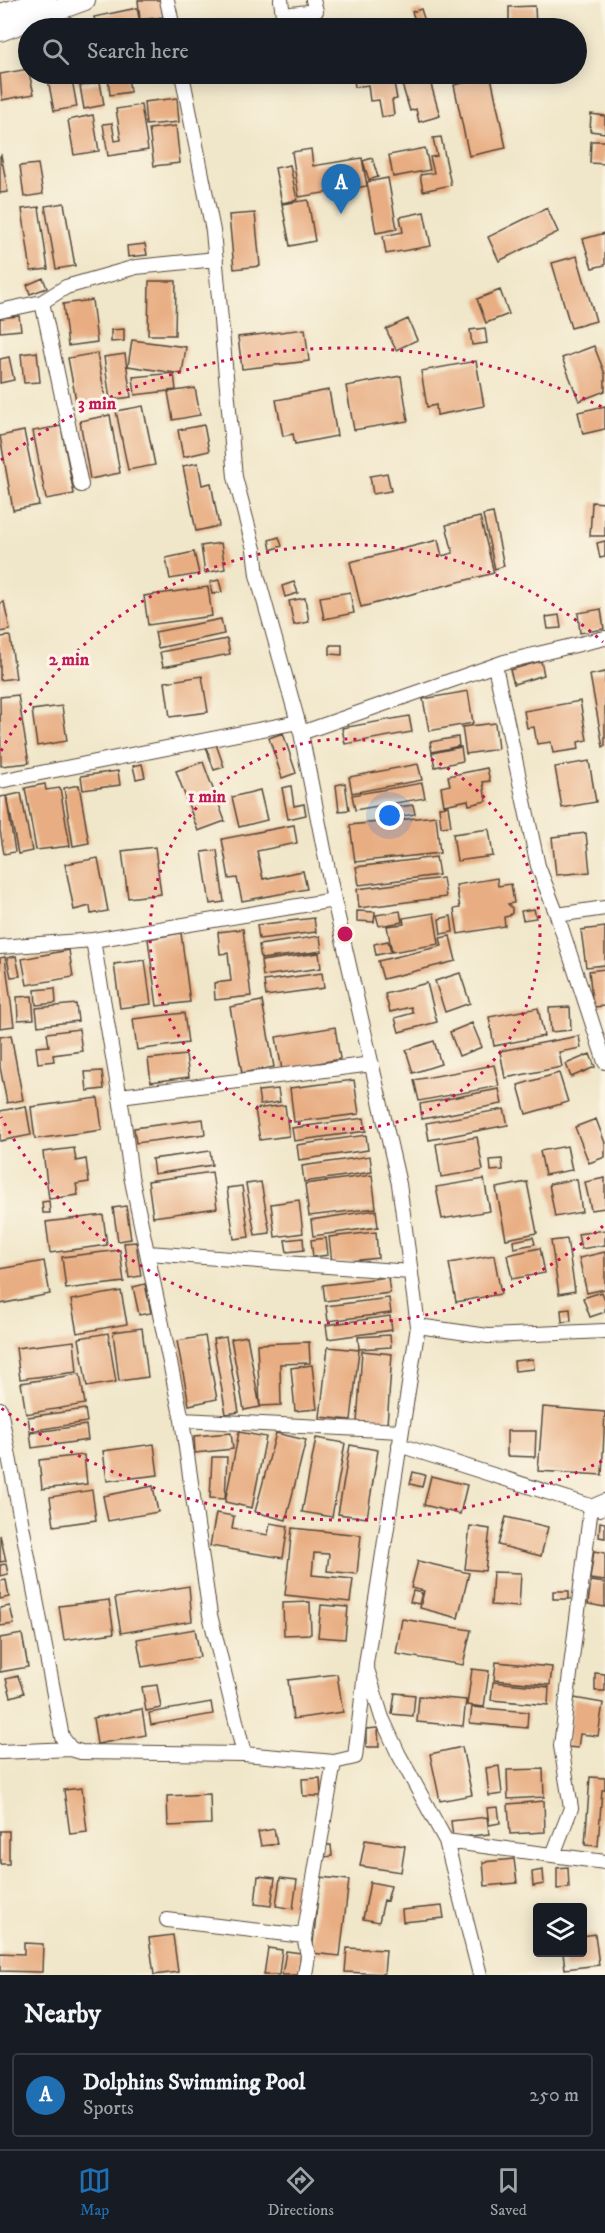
<!DOCTYPE html>
<html lang="en">
<head>
<meta charset="utf-8">
<style>
  :root { --surface:#171b24; --page:#242831; --text:#f1f3f6; --muted:#9ea1a6; --line:#363941; --accent:#1f6fb2 }
  body { margin:0; font-family:"IM FELL DW Pica",serif; background:var(--page); color:var(--text) }
  .controls { position:absolute; right:18px; bottom:18px; display:grid; overflow:hidden; border-radius:6px; box-shadow:0 3px 15px #0003 }
  .controls button { width:54px; height:54px; display:grid; place-items:center; padding:0; border:0; border-bottom:2px solid var(--line); background:var(--surface); color:var(--text); font:30px sans-serif }
  .you { position:absolute; left:390px; top:816px; width:21px; height:21px; margin:-15px; border:4px solid #fff; border-radius:50%; background:#1a73e8; box-shadow:0 0 0 9px #1a73e833 }
  .badge { display:grid; place-items:center; width:39px; height:39px; border-radius:50%; background:var(--accent); color:#fff; font-size:20px; font-weight:700 }
  .pin { position:absolute; translate:-50% -50px; filter:drop-shadow(0 2px 3px #0008) }
  .pin::after { content:''; position:absolute; top:32px; width:21px; height:18px; background:inherit; clip-path:polygon(0 0,100% 0,50% 100%) }
  .list { margin:0; padding:0; list-style:none }
  h2 { display:flex; justify-content:space-between; align-items:center; height:78px; margin:0; padding:0 24px; font-size:26px }
  h2 small { font-size:20px; font-weight:400; color:var(--muted) }
  .list li { display:grid; grid-template-columns:39px 1fr auto; gap:18px; align-items:center; box-sizing:border-box; height:84px; margin:0 12px 12px; padding:0 12px; border:2px solid var(--line); border-radius:6px }
  .list b { display:block; font-size:22px; white-space:nowrap }
  .list p { margin:0; font-size:20px; white-space:nowrap; color:var(--muted) }
  .list em { font-size:20px; font-style:normal; color:var(--muted) }
  .icon { flex:none; width:33px; height:33px; fill:none; stroke:currentColor; stroke-width:2; stroke-linecap:round; stroke-linejoin:round }
  .map { position:relative; flex:none; width:605px; height:1975px; overflow:hidden }
  .search { position:absolute; background:var(--surface); box-shadow:0 3px 15px #0003; left:18px; right:18px; top:18px; height:66px; display:flex; align-items:center; gap:15px; box-sizing:border-box; padding:0 21px; border-radius:33px; color:var(--muted); font-size:22px }
  .sheet { height:174px; background:var(--surface) }
  nav { display:flex; justify-content:space-around; align-items:center; box-sizing:border-box; height:84px; border-top:2px solid var(--line); background:var(--surface); font-size:16px; color:var(--muted) }
  nav a { display:grid; justify-items:center; gap:3px }
  nav .on { color:var(--accent) }
  .map>svg:first-child { display:block }
  .building { fill:#e8ad82 }
  .lines { fill:none; stroke-linecap:round; stroke-linejoin:round }
  .street-casing { stroke:#564638; stroke-width:16 }
  .secondary-casing { stroke:#564638; stroke-width:22 }
  .street { stroke:#fff; stroke-width:14 }
  .secondary { stroke:#fff; stroke-width:20 }
  .ring { fill:none; stroke:#c2185b; stroke-width:3; stroke-dasharray:3 6 }
  .centre { fill:#c2185b; stroke:#fcf5e5; stroke-width:3 }
  .ring-label { font-size:18px; text-anchor:middle; font-weight:bold; fill:#c2185b; stroke:#fcf5e5; stroke-width:6; stroke-linejoin:round; paint-order:stroke }
</style>
</head>
<body>
<div class="map">
<svg width="605" height="1975" viewBox="0 0 605 1975">
  <rect width="100%" height="100%" fill="#fcf5e5"/>
  <filter id="ink" filterUnits="userSpaceOnUse"><feTurbulence type="fractalNoise" baseFrequency=".0167" numOctaves="2"/><feDisplacementMap in="SourceGraphic" scale="12" xChannelSelector="R" yChannelSelector="G"/><feConvolveMatrix kernelMatrix="1 2 1 2 8 2 1 2 1" color-interpolation-filters="sRGB"/></filter>
  <filter id="wash" filterUnits="userSpaceOnUse"><feTurbulence type="fractalNoise" baseFrequency=".008" numOctaves="4" result="noise"/><feDisplacementMap in="SourceGraphic" scale="24" xChannelSelector="R" yChannelSelector="G"/><feGaussianBlur stdDeviation="1.35" result="paint"/><feColorMatrix in="noise" values="0 0 0 0 0 0 0 0 0 0 0 0 0 0 0 0 0 1.4 0 .05"/><feComposite in="paint" operator="in"/></filter>
  <g filter="url(#wash)">
    <rect width="100%" height="100%" fill="#f0e6c9"/>
    <g id="blocks">
      <path class="building" d="M138 0H161L163 17 140 20Z
        M535 6 536 28H509V7Z
        M137 8 140 23 113 28H96L94 17Z
        M421 9 427 28H418L412 12Z
        M479 22H505V28H478Z
        M28 69 34 94 2 100 0 74Z
        M47 74H71L77 107 54 111Z
        M74 74H94L95 79 76 83Z
        M353 74H386L387 83 394 82 397 99 392 100 394 115 382 117 379 100 370 101 368 85 355 87Z
        M399 74H428L440 116 419 122 416 109 410 111Z
        M128 75 130 92 110 95 108 77Z
        M491 77 506 148 469 156 454 85Z
        M100 82 104 105 84 109 80 86Z
        M177 98 179 122 146 125 144 102Z
        M141 105 148 150 108 156 103 124 112 123 115 141 121 140 116 109Z
        M591 114 605 116V133L590 131Z
        M93 115 99 151 74 155 68 120Z
        M176 126 180 163 154 166 149 129Z
        M441 137 451 185 423 191 420 175 434 173 430 157 437 156 433 138Z
        M591 141H605V164L590 163Z
        M425 148 430 170 393 177 389 155Z
        M311 149 313 166 362 158 367 186 299 197 292 152Z
        M1 155 8 192 0 193V156Z
        M372 158 378 177 369 180 363 161Z
        M38 164 43 194 24 197 20 166Z
        M290 165 297 200 282 203 275 168Z
        M388 178 397 229 376 233 367 182Z
        M308 200 315 241 290 246 282 204Z
        M64 203 75 266 56 269 45 206Z
        M39 207 48 269 31 271 22 209Z
        M547 208 558 232 499 261 488 237Z
        M424 212 431 246 386 254 383 236 403 232 400 217Z
        M255 213 260 266 234 269 229 215Z
        M605 233V265L592 268 583 239Z
        M145 244 147 255 128 257 127 246Z
        M577 256 596 321 571 328 552 263Z
        M43 278 47 288 30 294 27 285Z
        M149 281H176L175 335H148Z
        M500 290 509 314 486 323 477 299Z
        M92 300 97 342 68 346 63 304Z
        M19 316 21 330 0 332V318Z
        M408 319 417 340 396 350 386 329Z
        M485 328 487 343 472 345 470 330Z
        M124 329V341L111 342V330Z
        M305 329 309 361 242 369 238 337Z
        M132 340 186 347 182 374 128 366Z
        M594 346 605 374V391L579 401 562 358Z
        M37 352 40 382 24 383 21 354Z
        M97 353 106 401 77 406 68 358Z
        M125 354 131 397 110 400 104 357Z
        M9 357 14 380 0 383V359Z
        M476 361 484 406 437 415 436 405 427 407 421 371Z
        M174 373 176 390 135 395 133 377Z
        M401 376 408 421 354 430 346 386Z
        M195 388 200 415 173 420 168 392Z
        M329 390 337 436 295 444 293 434 283 436 276 400Z
        M143 406 155 465 128 470 116 411Z
        M605 406V429L583 434 578 412Z
        M110 415 120 473 90 479 80 421Z
        M204 425 209 451 183 457 178 430Z
        M61 426 74 494 46 499 33 431Z
        M24 431 39 505 13 510 0 436Z
        M198 463 202 485 211 483 219 526 196 531 183 466Z
        M387 473 391 491 373 494 370 476Z
        M592 502 605 503V536H590Z
        M493 513 504 566 495 569 483 515Z
        M480 517 494 573 361 607 350 562 438 540 442 556 453 553 446 525Z
        M279 537 282 546 271 550 269 540Z
        M605 541V557L600 558 597 543Z
        M221 543 225 569 205 573 201 546Z
        M194 552 199 574 170 579 166 558Z
        M219 580 222 592 212 594 210 582Z
        M294 582 298 593 285 597 282 586Z
        M208 587 212 616 148 625 144 596Z
        M350 592 354 613 324 619 320 597Z
        M305 598 309 622 294 625 289 601Z
        M4 602 10 630 0 632V603Z
        M601 609 604 629 580 633 578 613Z
        M559 615 561 628 548 629 546 617Z
        M221 619 224 634 158 648 155 632Z
        M10 636 16 678 0 680V637Z
        M227 639 230 654 163 667 160 652Z
        M330 645H342V655L330 654Z
        M541 661 544 675 514 684 510 670Z
        M605 672V746L603 747 590 675Z
        M202 676 208 712 170 717 165 682Z
        M468 691 473 723 429 731 423 699Z
        M18 695 29 763 1 766 0 697Z
        M580 701 587 740 578 742 579 749 553 753 551 742 537 744 534 727 527 728 524 711Z
        M62 706 67 741 37 746 32 710Z
        M409 716 412 732 345 744 342 728Z
        M495 723 498 749 466 754 462 727Z
        M283 733 296 773 282 778 269 738Z
        M458 737 459 746 432 752 430 742Z
        M216 744 224 767 214 770 206 747Z
        M461 747 463 761 435 767 432 753Z
        M589 761 596 802 562 808 555 767Z
        M203 762 225 821 198 831 176 771Z
        M142 764 145 777 136 779 133 766Z
        M418 764 422 780 352 793 349 777Z
        M487 768 490 781 483 782 486 801 469 805 468 800 444 805 441 787 450 785 448 776Z
        M118 771 120 785 83 790 81 776Z
        M345 783 349 810 339 811 336 785Z
        M422 783 425 798 355 810 352 795Z
        M45 784 46 790 60 788 70 846 36 850 25 788Z
        M79 785 89 843 73 846 64 788Z
        M291 786 294 806 304 804 306 815 288 819 282 788Z
        M260 790 267 820 239 827 232 797Z
        M21 793 32 851 18 854 7 796Z
        M6 796 15 852 4 854 0 830V797Z
        M413 805 415 814 384 819 383 809Z
        M448 806 451 826 441 827 439 807Z
        M436 816 440 853 355 862 350 825Z
        M294 825 297 843 257 851 263 879 303 871 307 889 242 901 237 878 229 879 222 839Z
        M489 829 493 856 457 861 453 834Z
        M586 833 590 872 556 875 552 837Z
        M155 847 161 894 128 898 122 851Z
        M217 850 224 902 210 904 202 852Z
        M436 857 439 875 359 885 356 867Z
        M98 858 108 911 91 914 90 906 74 910 65 864Z
        M443 878 446 897 359 908 357 889Z
        M497 878 498 886 511 884 514 903 508 904 512 908V913L509 916 504 917 505 926 458 934 454 909 460 908 456 885Z
        M534 909 536 918 523 920 521 911Z
        M357 911 375 912 374 922 357 921Z
        M400 911 402 922 379 926 376 915Z
        M434 913 439 944 392 952 387 926 404 924 403 918Z
        M451 916 453 932 441 934 439 919Z
        M314 918 316 932 259 939 257 925Z
        M605 927V965L586 967 581 930Z
        M243 929 251 996 215 1000 214 983 231 981 228 953 220 954 218 932Z
        M181 933 190 1002 157 1006 148 939Z
        M320 936 322 951 261 959 259 945Z
        M450 936 456 961 383 979 378 961 442 946 440 938Z
        M388 941 391 952 376 955 374 944Z
        M69 950 73 977 27 985 22 959Z
        M319 953 321 968 263 976 261 961Z
        M16 956 20 976 11 977 7 958Z
        M5 957 14 1026 0 1028V958Z
        M145 960 151 1004 120 1008 114 964Z
        M605 969V1006L593 1007 589 971Z
        M322 973 324 988 266 996 264 981Z
        M460 973 470 1003 445 1012 435 981Z
        M427 983 437 1022 399 1032 395 1018 413 1013 411 1007 390 1012 385 994Z
        M55 988 56 1003 36 1005 35 990Z
        M32 996 34 1019 18 1020 17 997Z
        M262 1001 274 1067 242 1073 230 1007Z
        M76 1004 78 1021 38 1026 36 1008Z
        M570 1007 571 1030 551 1032 549 1008Z
        M538 1008 544 1036 494 1046 489 1017Z
        M184 1013 188 1043 137 1050 133 1019Z
        M472 1023 482 1047 459 1056 450 1032Z
        M335 1027 340 1059 282 1070 276 1037Z
        M79 1029 82 1051 53 1055 54 1061 38 1063 36 1047 49 1046 47 1033Z
        M11 1035 23 1100 7 1103 0 1067V1037Z
        M579 1036 581 1048 559 1052 562 1067 505 1078 500 1051Z
        M434 1041 441 1064 413 1073 406 1050Z
        M590 1054 595 1067 571 1077 566 1064Z
        M186 1055 189 1077 151 1082 148 1059Z
        M494 1065 499 1086 419 1101 414 1080Z
        M102 1071 104 1089 87 1091 85 1072Z
        M559 1073 568 1102 526 1114 518 1085Z
        M354 1080 359 1114 294 1122 290 1088Z
        M278 1089 280 1102 260 1105 258 1091Z
        M499 1089 502 1104 422 1119 420 1104Z
        M98 1098 102 1130 35 1139 31 1107Z
        M285 1105 289 1136 260 1140 255 1109Z
        M26 1106 31 1135 0 1141V1111Z
        M504 1109 508 1125 429 1140 426 1123Z
        M364 1118 366 1131 294 1141 292 1128Z
        M203 1119 205 1134 136 1143 134 1128Z
        M596 1119 605 1143V1157L589 1163 575 1127Z
        M366 1135 368 1150 299 1160 297 1145Z
        M477 1137 483 1170 441 1177 436 1144Z
        M567 1146 572 1170 545 1175 540 1151Z
        M74 1148 76 1161 86 1159 89 1182 76 1184 78 1195 49 1199 43 1152Z
        M210 1151 212 1165 154 1174 152 1159Z
        M370 1156 372 1172 304 1182 302 1166Z
        M502 1159 503 1170 491 1171 490 1160Z
        M212 1172 217 1208 153 1217 148 1181Z
        M372 1175 376 1208 309 1216 305 1184Z
        M605 1178V1208L591 1210 585 1182Z
        M484 1179 490 1211 442 1219 436 1187Z
        M577 1179 582 1212 555 1217 549 1184Z
        M261 1182 270 1233 255 1235 246 1184Z
        M527 1182 537 1233 506 1239 496 1188Z
        M242 1186 249 1237 234 1239 227 1188Z
        M299 1200 303 1233 275 1237 271 1204Z
        M49 1201 50 1213H43L42 1202Z
        M126 1206 131 1239 118 1241 113 1208Z
        M376 1210 378 1227 313 1236 311 1220Z
        M103 1215 107 1245 50 1253 46 1222Z
        M605 1230V1245L581 1249 578 1234Z
        M376 1232 378 1258 332 1263 329 1237Z
        M533 1237 535 1244 514 1248 513 1241Z
        M303 1238 304 1250 287 1252 285 1240Z
        M326 1238 328 1255 313 1257 311 1240Z
        M567 1239 575 1291 559 1294 551 1241Z
        M136 1242 141 1276 129 1278 124 1243Z
        M540 1248 545 1273 512 1279 507 1255Z
        M120 1250 124 1282 66 1289 62 1257Z
        M605 1252V1289L587 1293 579 1258Z
        M494 1255 501 1294 456 1302 449 1263Z
        M44 1261 50 1294 0 1304V1269Z
        M388 1277 390 1293 325 1301 323 1285Z
        M145 1284 151 1313 139 1315 133 1287Z
        M121 1291 127 1324 77 1333 71 1300Z
        M602 1292 605 1300V1312L590 1317 583 1298Z
        M389 1298 391 1313 328 1321 326 1306Z
        M570 1309 571 1321 562 1322 561 1310Z
        M390 1316 392 1330 328 1339 326 1325Z
        M142 1328 148 1377 119 1381 113 1332Z
        M108 1333 116 1382 87 1387 79 1338Z
        M390 1335 391 1347 359 1349 358 1337Z
        M205 1336 217 1399 189 1405 177 1341Z
        M247 1336 260 1407 244 1410 231 1339Z
        M226 1337 239 1412 226 1414 213 1339Z
        M74 1341 77 1372 20 1379 16 1348Z
        M309 1342 310 1363 280 1364 281 1405 260 1406 257 1344Z
        M328 1347 359 1350 351 1420 320 1417Z
        M362 1351 392 1354 387 1425 357 1423Z
        M533 1359 534 1369 515 1371 514 1361Z
        M312 1365 317 1409 295 1411 291 1368Z
        M80 1374 85 1404 26 1414 21 1383Z
        M543 1407 605 1412 602 1475 538 1471Z
        M85 1409 87 1422 30 1431 28 1417Z
        M86 1425 88 1440 32 1448 30 1433Z
        M507 1431H536L535 1457 507 1456Z
        M239 1432 266 1437 252 1508 225 1502Z
        M231 1433 233 1449 195 1453 194 1436Z
        M276 1433 306 1440 286 1520 255 1512Z
        M316 1438 345 1443 332 1517 302 1512Z
        M154 1444 158 1475 107 1481 103 1451Z
        M350 1445 378 1450 367 1518 338 1514Z
        M84 1455 87 1484 42 1489 39 1460Z
        M212 1457H227L225 1499 210 1498Z
        M413 1472 425 1475 422 1487 410 1484Z
        M431 1476 467 1485 460 1514 424 1505Z
        M153 1486 158 1512 108 1521 103 1496Z
        M92 1490 96 1520 54 1526 50 1497Z
        M216 1513 234 1516 232 1529 268 1535 270 1523 288 1526 283 1558 210 1546Z
        M506 1517 548 1527 541 1556 498 1545Z
        M600 1522 605 1523V1538L599 1537Z
        M470 1526 490 1529 485 1571 465 1569Z
        M292 1528 361 1535 357 1574 327 1571 329 1554 314 1553 312 1575 353 1579 350 1602 285 1595Z
        M0 1535 6 1561 0 1562Z
        M594 1551 605 1553V1581L590 1579Z
        M418 1561 469 1573 458 1618 420 1608 424 1591 411 1588Z
        M6 1564 8 1574 0 1576V1565Z
        M493 1572 521 1573 519 1607 491 1605Z
        M6 1580 9 1597 0 1599V1581Z
        M591 1581 605 1583V1607L588 1604Z
        M189 1586 192 1621 121 1633 115 1598Z
        M413 1591 422 1593 419 1604 410 1602Z
        M553 1591H569V1599H553Z
        M109 1600 114 1633 64 1640 59 1606Z
        M310 1602 311 1634 284 1635 283 1603Z
        M321 1605 348 1607 345 1639 318 1637Z
        M10 1606 14 1624 0 1626V1608Z
        M402 1619 471 1630 463 1665 396 1654Z
        M195 1629 200 1657 142 1667 137 1639Z
        M22 1634 28 1667 0 1672V1638Z
        M496 1662 552 1667 550 1685 494 1680Z
        M472 1669 489 1671 484 1707 467 1705Z
        M595 1673 605 1674V1691H595Z
        M337 1674 343 1712 293 1719 288 1680Z
        M18 1676 24 1693 11 1697 6 1679Z
        M493 1682 549 1687 548 1705 491 1700Z
        M157 1685 161 1708 146 1711 142 1687Z
        M395 1693 415 1695 413 1716 392 1714Z
        M419 1696 466 1700 463 1726 417 1722Z
        M574 1698 603 1703 598 1736 580 1734 578 1748 567 1747Z
        M211 1702 213 1714 151 1725 149 1713Z
        M472 1707 528 1712 527 1728 470 1723Z
        M142 1709 146 1735 97 1744 93 1718Z
        M378 1728 379 1747H366V1729Z
        M462 1747 472 1795 440 1801 430 1754Z
        M499 1766 502 1794 489 1796 486 1768Z
        M543 1769 544 1797 508 1799 507 1770Z
        M590 1777 605 1778V1790H602L598 1846 585 1845Z
        M320 1778 321 1796H303L302 1779Z
        M82 1788 87 1832 70 1834 64 1790Z
        M210 1794 211 1824 168 1826 167 1796Z
        M544 1801 545 1832 510 1834 508 1804Z
        M498 1807 500 1823 489 1825 487 1808Z
        M487 1817 489 1834 453 1838 451 1821Z
        M274 1829 277 1844 261 1846 258 1832Z
        M0 1831H9V1864H0Z
        M365 1840 405 1846 401 1872 360 1866Z
        M323 1845H331L332 1856 324 1857Z
        M514 1859 517 1883 485 1886 483 1862Z
        M568 1867 569 1888 557 1889V1868Z
        M543 1870 544 1884 533 1886 532 1872Z
        M258 1876 275 1878 271 1906 255 1904Z
        M320 1877 349 1880 340 1956 312 1953Z
        M280 1878 297 1880 293 1909 276 1906Z
        M370 1882 391 1886 387 1901 384 1900 379 1922 363 1919Z
        M442 1906 444 1918 403 1922 402 1910Z
        M595 1934 599 1965 565 1969 563 1953H582V1936Z
        M173 1935 178 1972 154 1975 149 1938Z
        M24 1943 43 1944 42 1972 0 1971V1953L24 1954Z
        M268 1948 282 1950 279 1975H264Z
        M347 1948 386 1950 384 1974 345 1972Z
        M286 1951 301 1953 298 1975H282Z"/>
    </g>
  </g>
  <g filter="url(#ink)">
    <use href="#blocks" fill-opacity="0" stroke="#564638" stroke-width="1.5"/>
    <g class="lines">
      <defs>
        <path id="street" d="M167 0 173 28
          M281 0 283 15 316 11 313 0
          M42 302 81 485
          M0 311 42 302 66 287 136 267 216 259
          M495 666 538 866 557 915 605 1062
          M301 733 504 662 605 638
          M0 781 298 722
          M557 915 605 908
          M93 940 123 1116 131 1176 182 1420 210 1615 244 1754
          M0 947 93 940 334 900
          M120 1096 372 1064
          M148 1253 411 1272
          M418 1326 488 1336 605 1331
          M0 1409 62 1737 71 1749
          M182 1420 401 1431
          M399 1445 600 1509
          M367 1669 382 1718 398 1753 446 1841 480 1975
          M0 1752 71 1749 81 1752 244 1754 334 1762 355 1757 366 1664 418 1326 399 1184 334 900 301 733 257 575 254 549 235 477 213 231 182 74
          M446 1841 605 1862
          M553 1855 571 1808 561 1746 591 1507 605 1501
          M167 1920 304 1936
          M305 1975 308 1956 304 1936 334 1762"/>
        <path id="secondary" d="M0 14 46 0
          M0 31 85 0"/>
      </defs>
      <use href="#street" class="street-casing"/>
      <use href="#secondary" class="secondary-casing"/>
      <use href="#street" class="street"/>
      <use href="#secondary" class="secondary"/>
    </g>
  </g>
  <g class="ring">
    <circle cx="345" cy="934" r="195"/>
    <path d="M603 1226A390 390 0 0 1 1 1117M1 751A390 390 0 0 1 603 642"/>
    <path d="M602 1461A586 586 0 0 1 1 1408M1 460A586 586 0 0 1 602 407"/>
  </g>
  <circle cx="345" cy="934" r="9" class="centre"/>
  <g class="ring-label">
    <text x="97" y="409">3 min</text>
    <text x="69" y="665">2 min</text>
    <text x="207" y="802">1 min</text>
  </g>
</svg>
<div class="controls">
<button><svg class="icon" aria-label="layers" viewBox="0 0 24 24"><path d="M12 4l9 5-9 5-9-5zM3 14l9 5 9-5"/></svg></button>
</div>
<div class="you"></div>
<div class="pin badge" style="left:341px;top:214px">A</div>
<div class="search"><svg class="icon" aria-label="search" viewBox="0 0 24 24"><circle cx="10" cy="10" r="6"/><path d="M15 15l6 6"/></svg>Search here</div>
</div>
<section class="sheet">
<h2>Nearby<small></small></h2>
<ul class="list">
<li><span class="badge">A</span><div><b>Dolphins Swimming Pool</b><p>Sports</p></div><em>250 m</em></li>
</ul>
</section>
<nav>
<a class="on"><svg class="icon" aria-label="map" viewBox="0 0 24 24"><path d="M3 6l6-2 6 2 6-2v14l-6 2-6-2-6 2zM9 4v14M15 6v14"/></svg>Map</a>
<a><svg class="icon" aria-label="directions" viewBox="0 0 24 24"><path d="M12 3l9 9-9 9-9-9zM9 14v-3h6M13 9l2 2-2 2"/></svg>Directions</a>
<a><svg class="icon" aria-label="saved" viewBox="0 0 24 24"><path d="M7 4h10v16l-5-4-5 4z"/></svg>Saved</a>
</nav>
</body>
</html>
